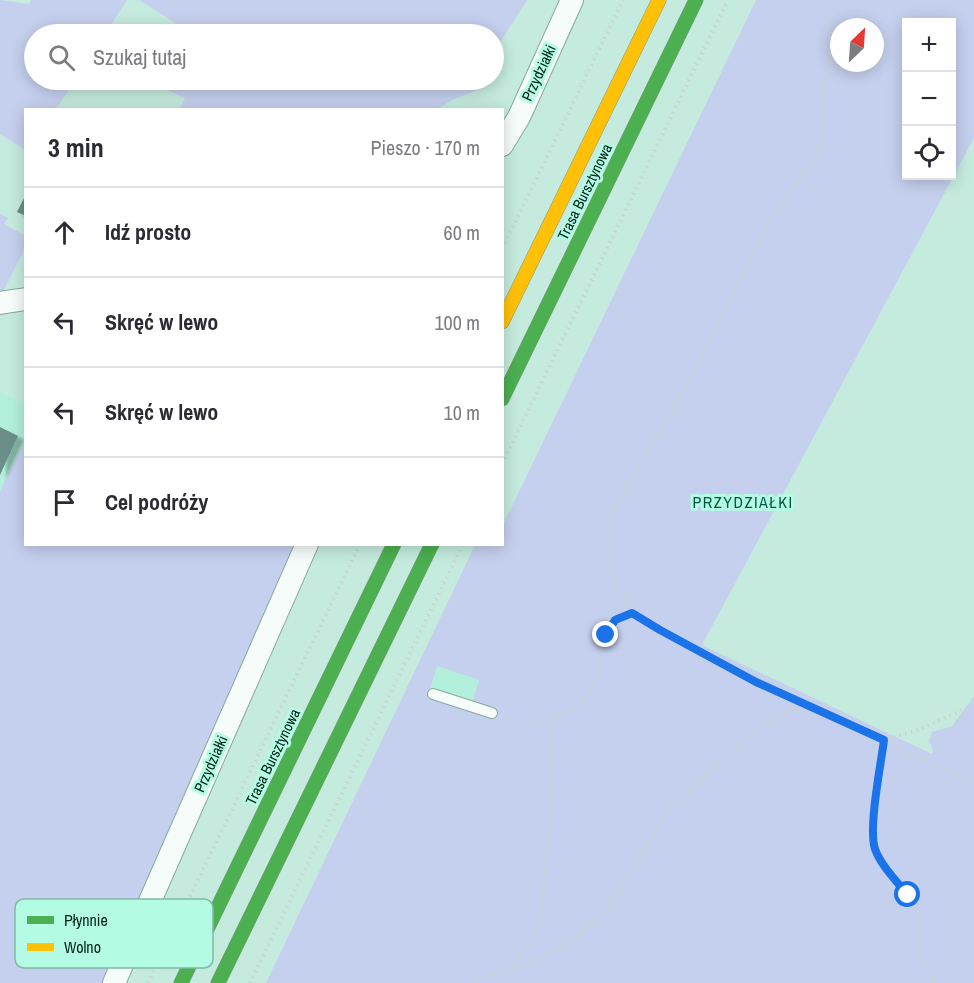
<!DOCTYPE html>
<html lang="pl">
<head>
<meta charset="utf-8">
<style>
  :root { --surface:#fff; --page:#f2f2f3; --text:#2b2b33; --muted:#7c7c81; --line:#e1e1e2 }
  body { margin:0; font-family:"Archivo Narrow",sans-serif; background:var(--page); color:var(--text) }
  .controls { position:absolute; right:18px; top:18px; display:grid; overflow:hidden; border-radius:0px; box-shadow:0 3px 15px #0003 }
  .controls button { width:54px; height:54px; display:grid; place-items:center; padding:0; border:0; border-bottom:2px solid var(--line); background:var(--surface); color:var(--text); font:30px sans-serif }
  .compass { position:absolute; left:830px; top:18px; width:54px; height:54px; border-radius:50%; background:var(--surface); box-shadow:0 3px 15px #0003; rotate:25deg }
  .stop { position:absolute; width:18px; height:18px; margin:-14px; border:4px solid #1a73e8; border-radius:50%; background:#fff }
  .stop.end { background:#1a73e8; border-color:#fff; box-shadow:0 2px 6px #0008 }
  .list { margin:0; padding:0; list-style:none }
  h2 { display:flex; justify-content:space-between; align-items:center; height:78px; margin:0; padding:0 24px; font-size:26px }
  h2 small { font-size:20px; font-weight:400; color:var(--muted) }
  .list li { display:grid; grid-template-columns:39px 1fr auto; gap:18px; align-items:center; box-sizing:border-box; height:90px; padding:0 24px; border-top:2px solid var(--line) }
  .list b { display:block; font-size:22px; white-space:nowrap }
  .list em { font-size:20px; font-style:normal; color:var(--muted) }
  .icon { flex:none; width:33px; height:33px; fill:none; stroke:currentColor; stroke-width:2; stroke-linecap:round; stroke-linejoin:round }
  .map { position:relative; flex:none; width:974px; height:983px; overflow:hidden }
  .search { position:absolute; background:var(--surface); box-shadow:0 3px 15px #0003; left:24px; top:24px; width:480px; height:66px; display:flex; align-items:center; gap:15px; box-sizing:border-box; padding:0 21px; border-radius:33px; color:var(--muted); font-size:22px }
  .panel { position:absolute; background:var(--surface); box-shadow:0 3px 15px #0003; left:24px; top:108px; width:480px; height:438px; border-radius:0px }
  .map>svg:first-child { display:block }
  .built { fill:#b2f0dc }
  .green { fill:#c5d0ee; fill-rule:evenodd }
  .building { fill:#6a8f88; filter:url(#shadow) }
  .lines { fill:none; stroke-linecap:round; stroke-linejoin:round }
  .lane-casing { stroke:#88a79d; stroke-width:12 }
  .street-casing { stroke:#88a79d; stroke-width:24 }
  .fast-casing { stroke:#889c87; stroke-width:15 }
  .slow-casing { stroke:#889c87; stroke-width:15 }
  .path { stroke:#c8d4d0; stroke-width:4; stroke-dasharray:1.5 4.5; stroke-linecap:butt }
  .lane { stroke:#f6fcfa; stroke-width:10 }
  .street { stroke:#f6fcfa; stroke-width:22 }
  .fast { stroke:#4caf50; stroke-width:14 }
  .slow { stroke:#ffc107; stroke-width:14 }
  .route { stroke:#1a73e8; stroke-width:8 }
  .labels { text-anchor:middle; stroke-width:6; stroke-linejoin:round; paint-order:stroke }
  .street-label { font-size:15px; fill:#032119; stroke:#b4fbe4 }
  .neighbourhood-label { font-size:16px; letter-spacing:1.5px; fill:#055746; stroke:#b4fbe4 }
  .key { fill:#b4fbe4; stroke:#7fbaa7; stroke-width:1.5 }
  .key-label { font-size:16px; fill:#032119 }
</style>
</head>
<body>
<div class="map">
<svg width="974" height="983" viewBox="0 0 974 983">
  <defs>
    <filter id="shadow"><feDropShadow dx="6" dy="4" stdDeviation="1.5" flood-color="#0004"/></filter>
  </defs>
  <rect width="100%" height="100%" fill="#c4ebde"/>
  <path class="built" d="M0 392 26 404 25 440 0 491Z
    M437 666 479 680 469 712 426 698Z"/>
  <path class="green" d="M0 0 29 4 31 0H127L105 34H34V80H76L56 109 26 110 25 150 0 134Z
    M139 0H527L494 52V34H175L180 26Z
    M756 0H974V138L702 645 932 754 933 750 929 741 932 732 952 726 974 696V983H266L475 545 502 544 503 525ZM906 22H952V176H906ZM839 27H875V63H839ZM437 666 479 680 469 712 427 698Z
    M146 80H485L483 88 452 100 436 110 180 109 185 98Z
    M0 214 8 218 4 224 26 236 23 252 2 294H0Z
    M25 440 26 544 296 545 104 983H0V491Z"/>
  <path class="building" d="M26 194V216L17 212Z
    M0 427 18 436 0 475Z"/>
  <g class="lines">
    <defs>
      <path id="lane" d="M433 694 492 713"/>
      <path id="street" d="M502 145 519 117 572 0
        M0 303 26 299
        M114 983 307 544"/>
      <path id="fast" d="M502 399 696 0
        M181 983 394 544
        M218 983 432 544"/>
      <path id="slow" d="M502 322 659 0"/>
    </defs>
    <use href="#lane" class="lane-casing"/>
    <use href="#street" class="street-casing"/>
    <use href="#fast" class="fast-casing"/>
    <use href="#slow" class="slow-casing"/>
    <path class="path" d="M832 26 820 148 769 223 680 397 634 473 608 522 613 577 632 613 660 630 756 682 974 782
      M502 249 623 0
      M502 464 728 0
      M505 717 514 720 552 721 577 707 594 685 606 635 615 620 632 613
      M511 969 536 931 543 893 551 806 552 721
      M148 983 360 544
      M250 983 463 544
      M465 983 511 969 551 953 585 931 613 903 663 816 737 746 784 711 816 710
      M934 983 919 949 917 911 908 895 891 875 875 848 873 824 884 740 918 730 974 705"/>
    <use href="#lane" class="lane"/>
    <use href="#street" class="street"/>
    <use href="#fast" class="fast"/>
    <use href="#slow" class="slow"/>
  </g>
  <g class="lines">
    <path class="route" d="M606 635 615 620 632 613 660 630 756 682 884 740C881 764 868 828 875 849 880 864 897 882 908 895"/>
  </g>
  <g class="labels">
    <g class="street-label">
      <text transform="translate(539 73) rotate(-65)" y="5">Przydziałki</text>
      <text transform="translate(585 192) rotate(-64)" y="5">Trasa Bursztynowa</text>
      <text transform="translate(273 757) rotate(-64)" y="5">Trasa Bursztynowa</text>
      <text transform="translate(211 764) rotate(-66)" y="5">Przydziałki</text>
    </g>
    <g class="neighbourhood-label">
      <text x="743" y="508">PRZYDZIAŁKI</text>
    </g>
  </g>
  <rect x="15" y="899" width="198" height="69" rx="9" class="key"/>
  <rect x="27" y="916" width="27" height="8" fill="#4caf50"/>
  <rect x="27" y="943" width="27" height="8" fill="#ffc107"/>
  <g class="key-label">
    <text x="64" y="926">Płynnie</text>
    <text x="64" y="953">Wolno</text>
  </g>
</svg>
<div class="controls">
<button>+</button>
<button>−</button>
<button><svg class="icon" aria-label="locate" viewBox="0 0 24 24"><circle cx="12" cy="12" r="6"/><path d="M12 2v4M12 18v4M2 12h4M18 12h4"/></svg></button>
</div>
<svg class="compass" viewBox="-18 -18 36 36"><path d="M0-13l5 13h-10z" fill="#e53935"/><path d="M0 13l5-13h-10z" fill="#7c7c81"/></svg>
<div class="stop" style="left:908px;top:895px"></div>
<div class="stop end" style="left:606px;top:635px"></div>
<div class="search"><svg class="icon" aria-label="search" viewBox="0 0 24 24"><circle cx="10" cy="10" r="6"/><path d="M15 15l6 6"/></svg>Szukaj tutaj</div>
<section class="panel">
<h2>3 min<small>Pieszo · 170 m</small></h2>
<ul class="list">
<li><svg class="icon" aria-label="ahead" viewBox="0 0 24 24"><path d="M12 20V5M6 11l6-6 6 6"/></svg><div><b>Idź prosto</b></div><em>60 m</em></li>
<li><svg class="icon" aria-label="left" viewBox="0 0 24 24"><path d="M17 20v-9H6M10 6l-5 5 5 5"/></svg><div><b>Skręć w lewo</b></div><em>100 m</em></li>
<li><svg class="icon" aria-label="left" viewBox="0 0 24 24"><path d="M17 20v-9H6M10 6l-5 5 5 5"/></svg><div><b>Skręć w lewo</b></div><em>10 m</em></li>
<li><svg class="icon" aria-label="arrive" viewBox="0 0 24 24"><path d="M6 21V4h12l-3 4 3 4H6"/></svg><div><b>Cel podróży</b></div></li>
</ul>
</section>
</div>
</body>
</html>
